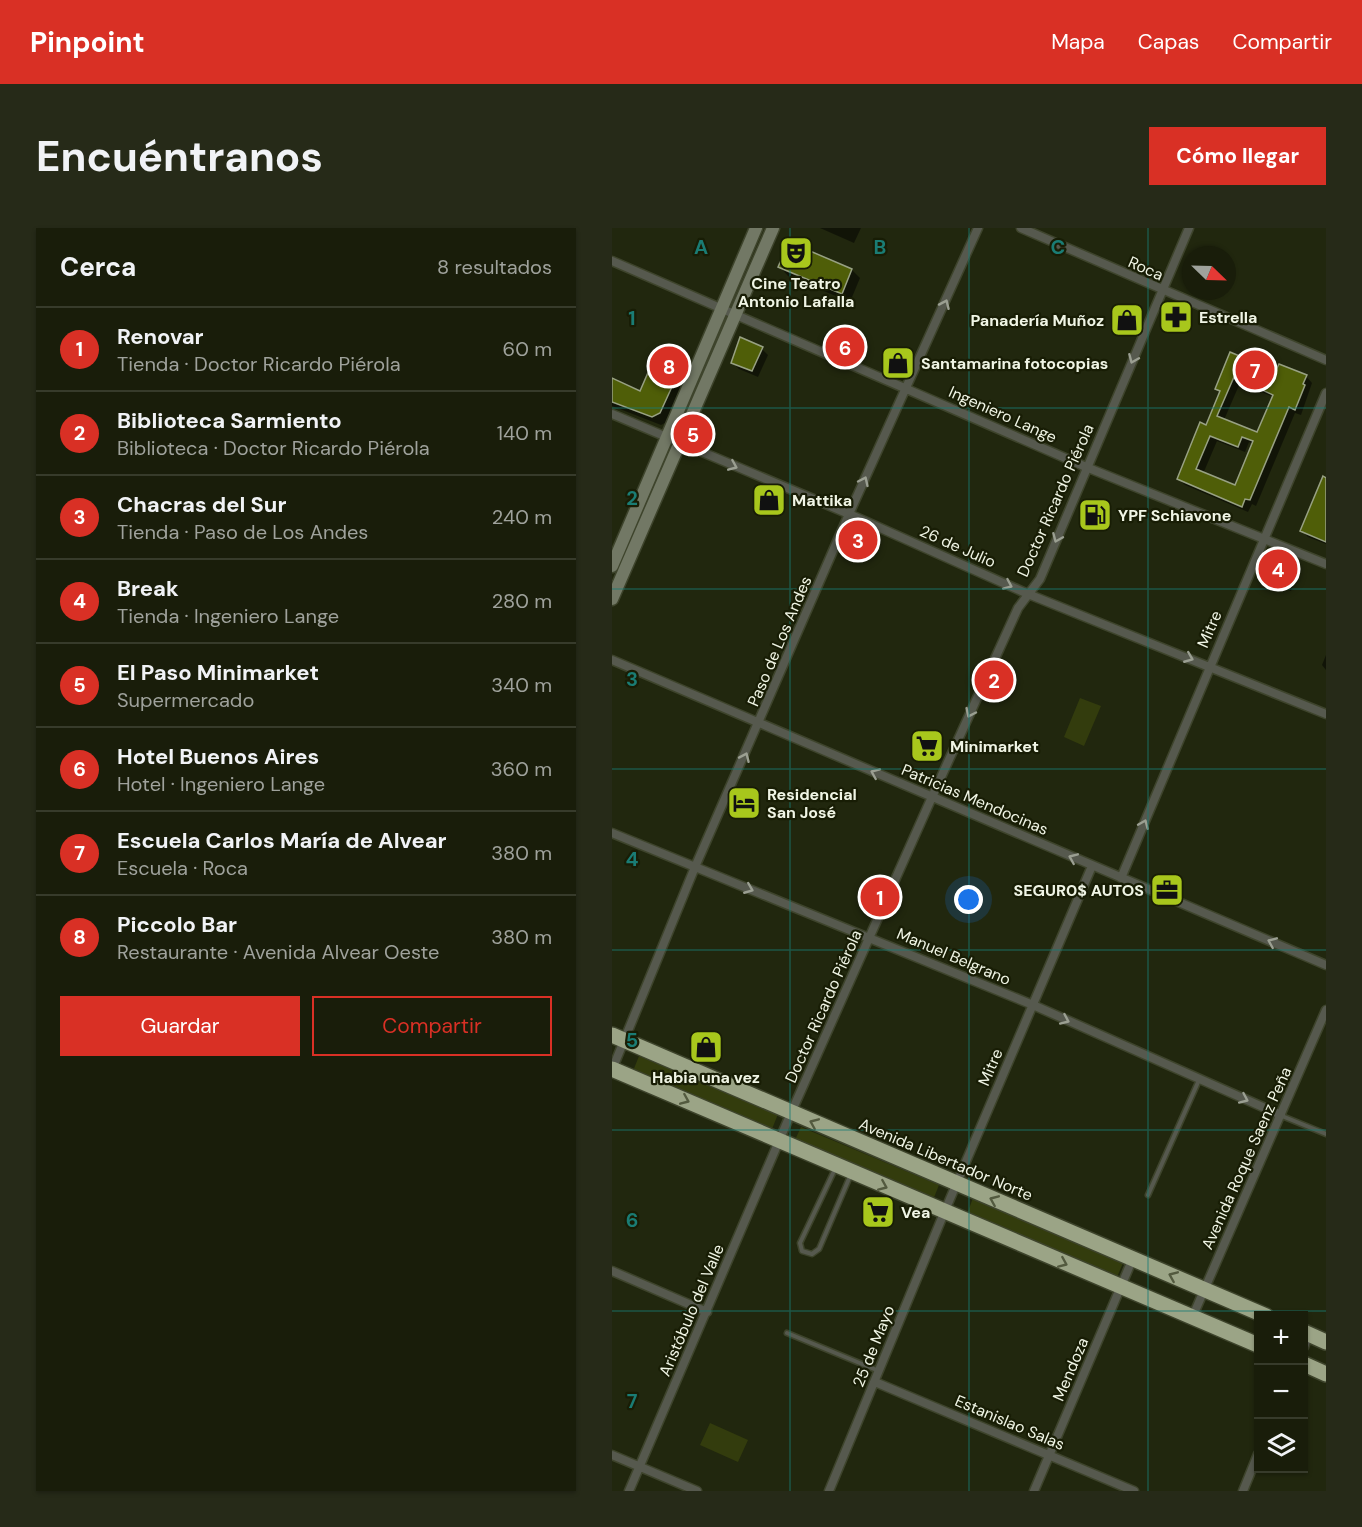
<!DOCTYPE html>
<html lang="es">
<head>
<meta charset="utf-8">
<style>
  :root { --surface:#191d0a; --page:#262a18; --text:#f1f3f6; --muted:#9fa29c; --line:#373b2b; --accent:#d93025 }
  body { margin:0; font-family:"DM Sans",sans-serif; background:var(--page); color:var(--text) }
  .controls { position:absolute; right:18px; bottom:18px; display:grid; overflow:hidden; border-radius:0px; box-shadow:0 2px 4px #0004 }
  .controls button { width:54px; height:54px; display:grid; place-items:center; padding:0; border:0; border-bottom:2px solid var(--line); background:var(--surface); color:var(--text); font:30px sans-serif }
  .compass { position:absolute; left:570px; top:18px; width:54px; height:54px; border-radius:50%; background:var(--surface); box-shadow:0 2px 4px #0004; rotate:113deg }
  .you { position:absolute; left:357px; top:672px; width:21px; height:21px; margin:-15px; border:4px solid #fff; border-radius:50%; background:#1a73e8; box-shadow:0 0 0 9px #1a73e833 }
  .badge { display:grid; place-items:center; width:39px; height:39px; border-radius:50%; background:var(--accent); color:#fff; font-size:20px; font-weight:700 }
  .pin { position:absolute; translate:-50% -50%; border:3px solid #fff; box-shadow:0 2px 6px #0006 }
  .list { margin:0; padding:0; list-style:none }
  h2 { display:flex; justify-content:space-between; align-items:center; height:78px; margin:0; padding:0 24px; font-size:26px }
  h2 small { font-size:20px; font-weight:400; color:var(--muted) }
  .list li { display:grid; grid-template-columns:39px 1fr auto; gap:18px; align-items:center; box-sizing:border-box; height:84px; padding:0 24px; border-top:2px solid var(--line) }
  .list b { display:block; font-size:22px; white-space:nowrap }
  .list p { margin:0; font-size:20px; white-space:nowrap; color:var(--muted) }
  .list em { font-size:20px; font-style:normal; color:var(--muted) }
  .actions { display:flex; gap:12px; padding:18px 24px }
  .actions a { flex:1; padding:14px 0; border:2px solid var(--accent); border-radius:0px; text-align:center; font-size:21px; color:var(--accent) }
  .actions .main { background:var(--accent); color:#fff }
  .icon { flex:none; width:33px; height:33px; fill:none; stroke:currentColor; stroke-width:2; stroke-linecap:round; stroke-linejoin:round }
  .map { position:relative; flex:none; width:714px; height:1263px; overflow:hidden; border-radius:0px }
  header { display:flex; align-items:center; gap:36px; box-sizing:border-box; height:84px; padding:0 30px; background:var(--accent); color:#fff }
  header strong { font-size:28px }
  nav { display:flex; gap:33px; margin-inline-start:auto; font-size:21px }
  .intro { display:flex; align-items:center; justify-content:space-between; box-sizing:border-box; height:144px; padding:0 36px }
  h1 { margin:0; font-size:42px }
  .button { padding:15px 27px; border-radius:0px; background:var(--accent); color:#fff; font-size:21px; font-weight:700 }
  main { display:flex; gap:36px; padding:0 36px }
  aside { flex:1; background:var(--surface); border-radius:0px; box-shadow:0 2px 4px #0004 }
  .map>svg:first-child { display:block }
  .green { fill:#333c0d }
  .shadow { fill:#0007; fill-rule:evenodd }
  .building { fill:#4f5e08; stroke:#98a183; stroke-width:1.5; fill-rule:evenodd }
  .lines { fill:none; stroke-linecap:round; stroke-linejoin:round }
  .lane-casing { stroke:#3e442c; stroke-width:7 }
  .street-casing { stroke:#3e442c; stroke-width:11 }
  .secondary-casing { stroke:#3e442c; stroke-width:15 }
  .highway-casing { stroke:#3e442c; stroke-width:18 }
  .lane { stroke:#56594e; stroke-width:4 }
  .street { stroke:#56594e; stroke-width:8 }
  .secondary { stroke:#727865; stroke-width:12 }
  .highway { stroke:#9ba486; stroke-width:15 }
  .oneway { stroke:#9b9f92 }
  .oneway2 { stroke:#535a3f }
  .grid { fill:none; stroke:#1a7c74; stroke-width:1.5; stroke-opacity:0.55 }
  .labels { text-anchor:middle; stroke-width:4.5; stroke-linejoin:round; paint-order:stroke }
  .street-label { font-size:16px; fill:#f0f5e5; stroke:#181d05 }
  .poi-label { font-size:16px; font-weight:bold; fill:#f0f5e5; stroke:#181d05; text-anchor:start }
  .grid-label { font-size:20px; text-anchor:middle; font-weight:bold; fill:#1a7c74; stroke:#181d05; stroke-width:4.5; stroke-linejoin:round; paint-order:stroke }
</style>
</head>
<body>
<header>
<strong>Pinpoint</strong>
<nav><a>Mapa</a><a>Capas</a><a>Compartir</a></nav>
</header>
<div class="intro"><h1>Encuéntranos</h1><a class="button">Cómo llegar</a></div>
<main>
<aside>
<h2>Cerca<small>8 resultados</small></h2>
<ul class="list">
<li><span class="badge">1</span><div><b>Renovar</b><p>Tienda · Doctor Ricardo Piérola</p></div><em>60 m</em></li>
<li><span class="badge">2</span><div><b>Biblioteca Sarmiento</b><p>Biblioteca · Doctor Ricardo Piérola</p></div><em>140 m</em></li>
<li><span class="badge">3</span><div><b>Chacras del Sur</b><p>Tienda · Paso de Los Andes</p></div><em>240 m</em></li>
<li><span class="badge">4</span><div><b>Break</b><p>Tienda · Ingeniero Lange</p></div><em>280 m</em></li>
<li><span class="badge">5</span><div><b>El Paso Minimarket</b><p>Supermercado</p></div><em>340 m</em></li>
<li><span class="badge">6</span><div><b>Hotel Buenos Aires</b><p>Hotel · Ingeniero Lange</p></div><em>360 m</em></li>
<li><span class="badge">7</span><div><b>Escuela Carlos María de Alvear</b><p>Escuela · Roca</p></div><em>380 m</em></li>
<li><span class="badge">8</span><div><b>Piccolo Bar</b><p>Restaurante · Avenida Alvear Oeste</p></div><em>380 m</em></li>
</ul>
<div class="actions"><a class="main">Guardar</a><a>Compartir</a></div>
</aside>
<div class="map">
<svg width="714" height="1263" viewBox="0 0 714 1263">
  <rect width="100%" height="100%" fill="#21270e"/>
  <path class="green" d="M468 470 489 478 472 518 452 509Z
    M27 828 166 886 160 901 21 843Z
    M189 899 327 957 321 972 182 914Z
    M361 970 511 1035 505 1049 355 986Z
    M98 1195 136 1212 126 1234 88 1217Z"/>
  <path class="shadow" d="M208 0H249L242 15Z
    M168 39 240 42 248 50 238 74 176 48Z
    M150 121 156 127 146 149 127 141 120 134Z
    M619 126 694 148 700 155 689 187 683 185 644 278 640 276 636 284 573 257 566 251 594 199 609 164 604 160ZM628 155 661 169 646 206 612 192ZM605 213 633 224 637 214 641 216 623 259 591 246Z
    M63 151 72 159 57 193 49 197 0 178V153L29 165Z
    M714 251V316L696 309 690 303Z
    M682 336 688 342 679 363 657 354 651 347Z
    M714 427V442L710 437Z"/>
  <path class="building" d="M177 14 240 41 230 66 166 39Z
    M128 109 151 119 140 143 119 135Z
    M618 124 637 132 638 128 665 140 667 136 695 147 691 156 693 157 683 182 677 179 638 272 633 271 630 279 565 251 588 194 594 197 608 163 603 161ZM622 149 661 167 645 204 605 188ZM598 208 626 219 630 209 641 213 623 257 584 241Z
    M38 140 64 150 48 185 40 189 0 174V150L28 163Z
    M711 248 714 250V314L688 303Z
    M658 325 683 335 673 358 649 348Z"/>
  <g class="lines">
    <defs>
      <path id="lane" d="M670 888 714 906
        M223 941 188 1015 190 1023 200 1026 207 1021 239 946
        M536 967 587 852
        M175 1105 267 1143"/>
      <path id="street" d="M409 0 714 132
        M0 33 474 239 714 336
        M0 186 237 286 416 366 714 486
        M0 432 714 737
        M0 605 421 777 669 887
        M509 650 714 165
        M0 842 83 639 237 286 366 0
        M0 1043 95 1084
        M580 1090 714 782
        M692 1119 697 1106
        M263 1154 522 1263
        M0 1227 85 1263
        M17 1263 179 885 320 569 406 380 428 351 577 0
        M217 1263 332 985 480 638
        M422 1263 521 1030
        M631 1263 646 1226"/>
      <path id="secondary" d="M0 338 144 0
        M0 371 161 0"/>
      <path id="highway" d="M0 807 654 1088
        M0 841 646 1117
        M692 1104 714 1114
        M692 1136 714 1146"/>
    </defs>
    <use href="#lane" class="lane-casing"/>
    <use href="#street" class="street-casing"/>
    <use href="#secondary" class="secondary-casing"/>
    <use href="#highway" class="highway-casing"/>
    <use href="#lane" class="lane"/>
    <use href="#street" class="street"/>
    <use href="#secondary" class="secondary"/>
    <use href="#highway" class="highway"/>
  </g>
  <defs><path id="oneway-chevron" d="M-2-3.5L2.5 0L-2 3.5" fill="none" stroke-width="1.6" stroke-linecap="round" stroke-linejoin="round" transform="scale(1.5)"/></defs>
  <g class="oneway">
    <use href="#oneway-chevron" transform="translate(333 76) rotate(-66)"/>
    <use href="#oneway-chevron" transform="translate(521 131) rotate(113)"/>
    <use href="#oneway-chevron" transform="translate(121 238) rotate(23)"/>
    <use href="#oneway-chevron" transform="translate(252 253) rotate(-65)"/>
    <use href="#oneway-chevron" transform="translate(445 310) rotate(113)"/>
    <use href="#oneway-chevron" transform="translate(396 357) rotate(24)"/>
    <use href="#oneway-chevron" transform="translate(577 430) rotate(22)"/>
    <use href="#oneway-chevron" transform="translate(358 485) rotate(115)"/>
    <use href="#oneway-chevron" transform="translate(133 529) rotate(-66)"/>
    <use href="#oneway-chevron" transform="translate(263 545) rotate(-157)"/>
    <use href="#oneway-chevron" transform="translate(532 596) rotate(-67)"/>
    <use href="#oneway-chevron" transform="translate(461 630) rotate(-157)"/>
    <use href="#oneway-chevron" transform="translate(137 661) rotate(22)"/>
    <use href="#oneway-chevron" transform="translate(660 714) rotate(-157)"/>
    <use href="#oneway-chevron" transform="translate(453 792) rotate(24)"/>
    <use href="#oneway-chevron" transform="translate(632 871) rotate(24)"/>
  </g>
  <g class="oneway2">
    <use href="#oneway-chevron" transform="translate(73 872) rotate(23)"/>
    <use href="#oneway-chevron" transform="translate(202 895) rotate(-157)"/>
    <use href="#oneway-chevron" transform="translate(271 958) rotate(23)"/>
    <use href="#oneway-chevron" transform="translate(382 972) rotate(-157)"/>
    <use href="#oneway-chevron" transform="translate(451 1035) rotate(23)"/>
    <use href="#oneway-chevron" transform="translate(561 1048) rotate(-157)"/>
  </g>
  <path class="grid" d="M178 0V1263M357 0V1263M536 0V1263M0 180H714M0 361H714M0 541H714M0 722H714M0 902H714M0 1083H714"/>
  <defs>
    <symbol id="theatre-square" viewBox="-11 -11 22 22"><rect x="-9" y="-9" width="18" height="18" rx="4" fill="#a8c71c" stroke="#181d05"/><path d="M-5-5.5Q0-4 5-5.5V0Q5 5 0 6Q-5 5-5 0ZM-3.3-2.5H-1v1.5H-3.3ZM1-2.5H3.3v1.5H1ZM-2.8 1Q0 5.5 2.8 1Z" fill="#111"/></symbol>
    <symbol id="pharmacy-square" viewBox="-11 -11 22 22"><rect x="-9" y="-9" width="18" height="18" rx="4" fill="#a8c71c" stroke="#181d05"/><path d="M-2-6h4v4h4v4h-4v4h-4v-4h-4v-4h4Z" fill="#111"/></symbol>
    <symbol id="shop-square" viewBox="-11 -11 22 22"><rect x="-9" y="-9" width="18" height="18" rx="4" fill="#a8c71c" stroke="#181d05"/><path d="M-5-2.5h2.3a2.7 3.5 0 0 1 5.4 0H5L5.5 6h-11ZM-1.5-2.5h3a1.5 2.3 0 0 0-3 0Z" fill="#111"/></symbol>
    <symbol id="fuel-square" viewBox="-11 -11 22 22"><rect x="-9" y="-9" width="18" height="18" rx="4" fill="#a8c71c" stroke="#181d05"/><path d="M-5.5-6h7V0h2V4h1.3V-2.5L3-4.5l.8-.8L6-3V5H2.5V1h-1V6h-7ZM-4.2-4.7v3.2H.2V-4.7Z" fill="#111"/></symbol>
    <symbol id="supermarket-square" viewBox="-11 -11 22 22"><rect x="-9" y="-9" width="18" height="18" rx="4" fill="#a8c71c" stroke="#181d05"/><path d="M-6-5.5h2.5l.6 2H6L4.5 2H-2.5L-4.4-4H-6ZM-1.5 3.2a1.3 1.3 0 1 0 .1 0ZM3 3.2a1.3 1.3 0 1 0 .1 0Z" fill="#111"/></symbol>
    <symbol id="hotel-square" viewBox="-11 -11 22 22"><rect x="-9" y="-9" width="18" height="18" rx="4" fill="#a8c71c" stroke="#181d05"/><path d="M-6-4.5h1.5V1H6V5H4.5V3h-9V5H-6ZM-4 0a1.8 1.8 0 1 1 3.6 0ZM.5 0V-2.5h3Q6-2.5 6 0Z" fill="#111"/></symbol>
    <symbol id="office-square" viewBox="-11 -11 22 22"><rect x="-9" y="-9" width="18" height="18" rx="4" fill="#a8c71c" stroke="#181d05"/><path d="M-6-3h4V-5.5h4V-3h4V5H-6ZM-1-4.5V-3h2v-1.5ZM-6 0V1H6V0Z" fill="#111"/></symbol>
  </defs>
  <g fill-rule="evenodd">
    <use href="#theatre-square" x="165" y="6" width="38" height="38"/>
    <use href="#pharmacy-square" x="545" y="70" width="38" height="38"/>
    <use href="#shop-square" x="496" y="73" width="38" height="38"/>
    <use href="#shop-square" x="267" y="116" width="38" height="38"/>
    <use href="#shop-square" x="138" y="253" width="38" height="38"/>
    <use href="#fuel-square" x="464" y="268" width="38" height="38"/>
    <use href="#supermarket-square" x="296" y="499" width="38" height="38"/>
    <use href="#hotel-square" x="113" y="556" width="38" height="38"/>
    <use href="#office-square" x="536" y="643" width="38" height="38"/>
    <use href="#shop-square" x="75" y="800" width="38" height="38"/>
    <use href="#supermarket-square" x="247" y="965" width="38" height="38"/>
  </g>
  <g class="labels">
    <g class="street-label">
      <text transform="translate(534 40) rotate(24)" y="6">Roca</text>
      <text transform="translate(391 186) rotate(24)" y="6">Ingeniero Lange</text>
      <text transform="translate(443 272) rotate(-66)" y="6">Doctor Ricardo Piérola</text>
      <text transform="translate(346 318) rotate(24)" y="6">26 de Julio</text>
      <text transform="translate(597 401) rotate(-67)" y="6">Mitre</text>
      <text transform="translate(167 413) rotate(-67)" y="6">Paso de Los Andes</text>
      <text transform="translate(363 571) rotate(23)" y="6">Patricias Mendocinas</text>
      <text transform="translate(342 728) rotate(23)" y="6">Manuel Belgrano</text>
      <text transform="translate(211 778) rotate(-66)" y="6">Doctor Ricardo Piérola</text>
      <text transform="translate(378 839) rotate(-67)" y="6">Mitre</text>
      <text transform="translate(634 930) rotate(-66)" y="6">Avenida Roque Saenz Peña</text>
      <text transform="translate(334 931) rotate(23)" y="6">Avenida Libertador Norte</text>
      <text transform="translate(79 1082) rotate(-67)" y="6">Aristóbulo del Valle</text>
      <text transform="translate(261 1118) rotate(-68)" y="6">25 de Mayo</text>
      <text transform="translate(458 1141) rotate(-67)" y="6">Mendoza</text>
      <text transform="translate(398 1194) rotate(23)" y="6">Estanislao Salas</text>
    </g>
    <g class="poi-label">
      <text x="184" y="61" text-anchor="middle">Cine Teatro<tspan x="184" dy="18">Antonio Lafalla</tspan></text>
      <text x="587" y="95">Estrella</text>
      <text x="492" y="98" text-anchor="end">Panadería Muñoz</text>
      <text x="309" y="141">Santamarina fotocopias</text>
      <text x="180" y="278">Mattika</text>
      <text x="506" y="293">YPF Schiavone</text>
      <text x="338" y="524">Minimarket</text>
      <text x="155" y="572">Residencial<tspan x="155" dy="18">San José</tspan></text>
      <text x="532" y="668" text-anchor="end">SEGUR0$ AUTOS</text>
      <text x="94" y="855" text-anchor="middle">Habia una vez</text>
      <text x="289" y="990">Vea</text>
    </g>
  </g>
  <g class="grid-label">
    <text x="89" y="26">A</text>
    <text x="268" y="26">B</text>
    <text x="446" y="26">C</text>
    <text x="20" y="97">1</text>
    <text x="20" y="277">2</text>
    <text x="20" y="458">3</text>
    <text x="20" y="638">4</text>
    <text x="20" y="819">5</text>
    <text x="20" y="999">6</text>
    <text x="20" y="1180">7</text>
  </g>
</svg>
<div class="controls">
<button>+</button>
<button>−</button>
<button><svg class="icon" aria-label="layers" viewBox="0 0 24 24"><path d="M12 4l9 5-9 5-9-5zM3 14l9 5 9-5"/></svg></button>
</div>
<svg class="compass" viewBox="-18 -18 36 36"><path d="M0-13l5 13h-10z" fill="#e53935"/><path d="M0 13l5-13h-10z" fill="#9fa29c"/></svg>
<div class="you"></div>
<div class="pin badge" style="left:268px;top:669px">1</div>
<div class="pin badge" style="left:382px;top:452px">2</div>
<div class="pin badge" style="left:246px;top:312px">3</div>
<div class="pin badge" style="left:666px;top:341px">4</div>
<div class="pin badge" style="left:81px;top:206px">5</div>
<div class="pin badge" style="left:233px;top:119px">6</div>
<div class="pin badge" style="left:643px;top:142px">7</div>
<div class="pin badge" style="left:57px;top:138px">8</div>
</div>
</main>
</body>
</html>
